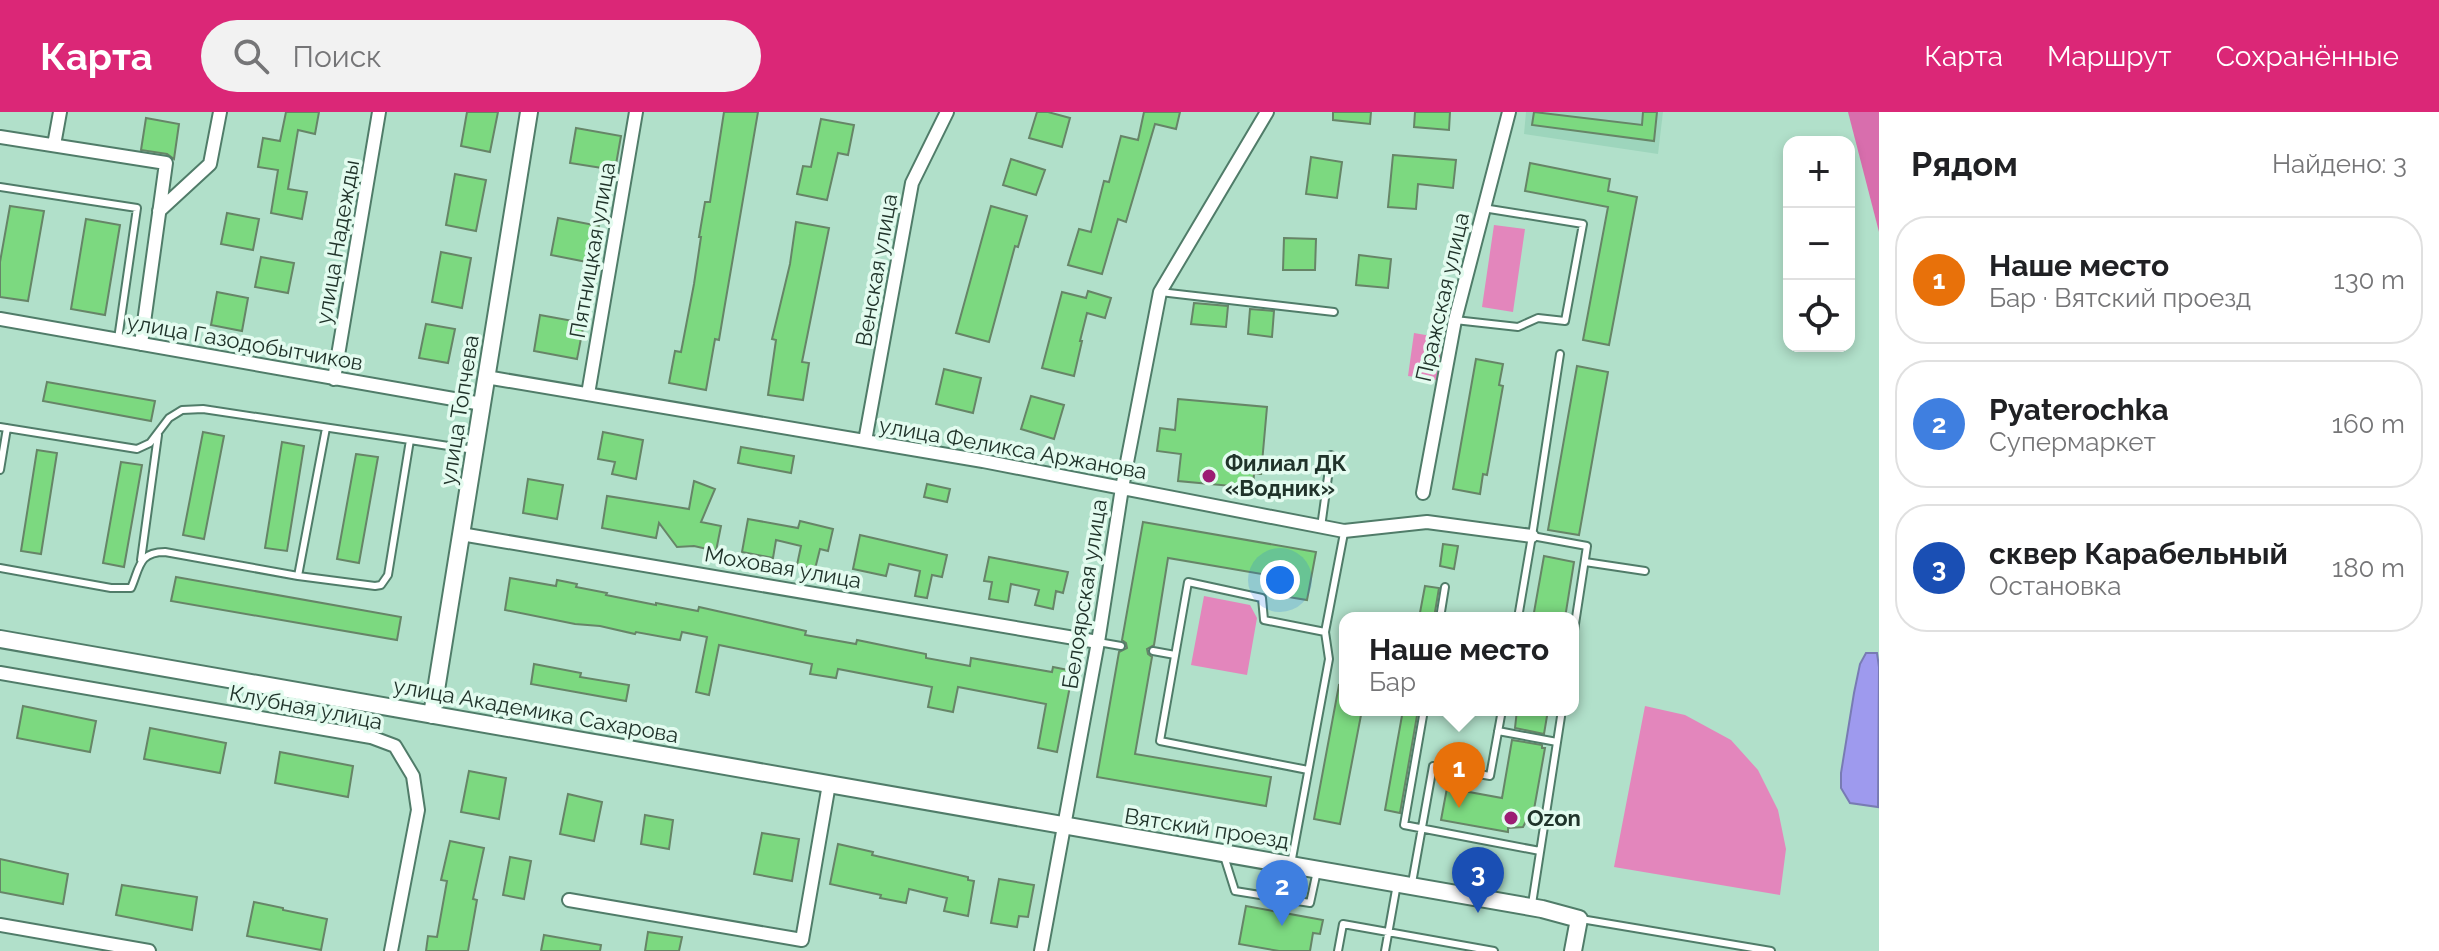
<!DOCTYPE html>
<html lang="ru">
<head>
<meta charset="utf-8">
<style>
  :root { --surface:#fff; --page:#f2f2f2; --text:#202124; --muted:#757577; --line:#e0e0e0; --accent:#db2777 }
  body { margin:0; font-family:Raleway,sans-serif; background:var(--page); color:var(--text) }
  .controls { position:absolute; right:24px; top:24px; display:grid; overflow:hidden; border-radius:16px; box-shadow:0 4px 12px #0003 }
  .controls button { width:72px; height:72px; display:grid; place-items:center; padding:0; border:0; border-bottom:2px solid var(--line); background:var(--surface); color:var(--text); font:40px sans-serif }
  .you { position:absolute; left:1280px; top:468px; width:28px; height:28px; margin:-20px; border:6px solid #fff; border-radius:50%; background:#1a73e8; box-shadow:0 0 0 12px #1a73e833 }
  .badge { display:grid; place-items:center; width:52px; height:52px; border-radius:50%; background:var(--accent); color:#fff; font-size:26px; font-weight:700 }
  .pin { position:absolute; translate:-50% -66px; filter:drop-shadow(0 2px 4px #0008) }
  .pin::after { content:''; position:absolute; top:42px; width:28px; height:24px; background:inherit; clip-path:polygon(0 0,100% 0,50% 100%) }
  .popup { position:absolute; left:1339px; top:500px; width:240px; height:104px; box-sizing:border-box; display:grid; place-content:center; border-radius:16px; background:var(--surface); filter:drop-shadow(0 2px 6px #0005); font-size:26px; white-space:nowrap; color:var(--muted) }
  .popup b { font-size:30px; color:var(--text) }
  .popup::after { content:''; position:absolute; left:50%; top:100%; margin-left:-16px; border:16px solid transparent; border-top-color:var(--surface) }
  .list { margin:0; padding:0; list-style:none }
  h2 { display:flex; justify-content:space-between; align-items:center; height:104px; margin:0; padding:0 32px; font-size:34px }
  h2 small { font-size:26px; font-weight:400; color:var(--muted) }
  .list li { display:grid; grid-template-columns:52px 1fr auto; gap:24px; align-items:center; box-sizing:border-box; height:128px; margin:0 16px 16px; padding:0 16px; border:2px solid var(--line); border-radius:32px }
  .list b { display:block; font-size:30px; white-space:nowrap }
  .list p { margin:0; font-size:26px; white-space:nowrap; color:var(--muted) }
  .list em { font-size:26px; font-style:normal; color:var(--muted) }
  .icon { flex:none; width:44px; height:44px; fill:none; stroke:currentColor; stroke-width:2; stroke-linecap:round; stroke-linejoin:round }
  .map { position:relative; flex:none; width:1879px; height:839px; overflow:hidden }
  header { display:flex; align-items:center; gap:48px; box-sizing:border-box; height:112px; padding:0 40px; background:var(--accent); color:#fff }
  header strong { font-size:38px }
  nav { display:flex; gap:44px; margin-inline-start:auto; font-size:28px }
  .search { width:560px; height:72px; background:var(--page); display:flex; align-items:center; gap:20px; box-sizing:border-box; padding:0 28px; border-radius:44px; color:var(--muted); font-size:30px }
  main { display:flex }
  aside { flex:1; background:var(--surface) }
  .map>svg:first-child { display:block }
  .built { fill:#9dd5bc }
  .green { fill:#e386bc }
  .forest { fill:#d86ead }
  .water { fill:#9e9aee; stroke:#787bb3; stroke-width:2 }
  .building { fill:#7cd980; stroke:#668567; stroke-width:2 }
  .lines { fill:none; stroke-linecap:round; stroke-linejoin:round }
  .service-casing { stroke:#507c69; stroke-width:10 }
  .minor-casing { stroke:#507c69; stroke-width:16 }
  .tertiary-casing { stroke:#507c69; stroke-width:20 }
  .service { stroke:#fff; stroke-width:6 }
  .minor { stroke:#fff; stroke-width:12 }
  .tertiary { stroke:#fff; stroke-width:16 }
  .poi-dot { fill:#9c1d73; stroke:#e3fbef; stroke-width:3 }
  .labels { text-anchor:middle; stroke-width:7; stroke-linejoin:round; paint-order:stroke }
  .street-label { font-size:22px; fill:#20332a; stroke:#e3fbef }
  .poi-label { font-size:22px; font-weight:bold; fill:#20332a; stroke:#e3fbef; text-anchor:start }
</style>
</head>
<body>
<header>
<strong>Карта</strong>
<div class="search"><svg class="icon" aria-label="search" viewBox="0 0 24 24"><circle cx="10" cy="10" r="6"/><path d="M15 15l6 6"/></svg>Поиск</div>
<nav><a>Карта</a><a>Маршрут</a><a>Сохранённые</a></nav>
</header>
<main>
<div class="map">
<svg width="1879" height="839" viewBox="0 0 1879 839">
  <rect width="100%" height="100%" fill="#b1e0ca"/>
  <path class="built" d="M1526 0H1663L1658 42 1524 22Z"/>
  <path class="green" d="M1494 113 1525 117 1513 200 1482 195Z
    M1414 221 1443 226 1436 268 1408 264Z
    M1204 484 1250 493 1257 506 1247 563 1191 553Z
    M1645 594 1685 603 1731 628 1758 658 1778 698 1786 737 1780 783 1614 755Z"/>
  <path class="forest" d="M1848 0H1879V120Z"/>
  <path class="water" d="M1866 541H1877L1879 555 1878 695 1850 691 1841 676V661L1854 581 1860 552Z"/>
  <path class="building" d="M286 0H319L315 22 298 18 288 77 307 80 302 107 271 101 278 58 258 55 263 26 280 29Z
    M467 0H498L490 40 461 34Z
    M724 0H758L724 198 719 228 715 227 706 278 669 271 675 239 681 240 694 172 701 125H699L705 90H710Z
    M1037 0H1048L1070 6 1062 35 1029 26Z
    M1144 0H1180L1176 17 1155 12 1126 110 1118 107 1102 162 1068 153 1079 117 1091 120 1104 69 1109 70 1121 24 1138 28Z
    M1333 0H1371L1370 12 1333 8Z
    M1415 0H1450L1449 18 1414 15Z
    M1534 0 1642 13 1643 0H1657L1654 29 1532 13Z
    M146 6 179 12 174 47 167 42 141 38Z
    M821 7 854 13 848 43 838 41 827 88 797 82 803 54 811 55Z
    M576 16 621 24 615 58 570 51Z
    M1393 43 1456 48 1453 76 1418 72 1416 97 1388 95Z
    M1311 45 1342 50 1337 86 1306 82Z
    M1011 47 1045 58 1036 83 1003 73Z
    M1530 51 1610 67 1608 79 1637 85 1609 233 1583 228 1608 95 1525 79Z
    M455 62 486 68 476 119 446 113Z
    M10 94 44 99 28 189 0 185V150Z
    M991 94 1027 104 1018 135 1015 134 989 230 956 221Z
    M227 101 259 107 253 138 221 132Z
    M558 106 599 114 592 151 551 143Z
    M86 107 120 113 105 203 71 197Z
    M796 110 829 116 802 250 809 251 803 288 768 283 776 228 772 227 790 152Z
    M1284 126 1316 127 1315 158H1283Z
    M441 140 471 146 462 196 432 190Z
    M1359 143 1391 147 1388 176 1356 173Z
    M261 145 294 151 288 181 255 175Z
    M1088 179 1111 186 1105 206 1087 201 1080 229H1082L1074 264 1042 256 1062 180 1086 186Z
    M217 180 248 186 242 219 211 213Z
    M1194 191 1228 194 1226 215 1191 212Z
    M1250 197 1274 199 1272 225 1248 222Z
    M540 203 584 211 577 247 534 239Z
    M426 212 455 217 448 251 419 246Z
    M1476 247 1503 252 1499 273 1503 274 1487 363 1483 362 1480 382 1453 377Z
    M1577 254 1608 260 1579 423 1548 418Z
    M944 257 981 266 973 301 936 292Z
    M47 270 155 289 151 309 43 289Z
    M1031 284 1064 293 1054 327 1021 317Z
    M1178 287 1267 295 1261 362H1254L1253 376 1178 369 1181 342 1157 339 1160 316 1175 318Z
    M203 320 224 324 204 427 183 423Z
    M603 320 643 328 636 367 612 362 615 350 598 347Z
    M282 330 304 334 287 439 265 436Z
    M741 335 794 344 791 361 738 351Z
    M37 338 57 341 41 442 21 439Z
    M356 342 378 345 359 451 337 447Z
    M121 350 142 353 124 455 103 451Z
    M528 367 563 373 557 407 523 401Z
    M694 369 715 377 701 410 721 414 716 439 694 434 677 435 659 411 656 426 602 416 607 384 689 397Z
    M927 372 950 377 947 390 924 385Z
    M748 407 798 416 800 409 833 417 828 439 820 437 815 457 797 453 801 434 776 428 773 446 742 440Z
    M1143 410 1316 440 1307 488 1282 484 1285 466 1168 446 1154 533 1147 537 1148 542 1152 545 1135 642 1271 665 1266 694 1097 665 1119 540 1127 536 1126 531 1122 528Z
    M860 423 947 443 942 465 932 463 927 486 915 484 920 459 889 452 886 464 853 457Z
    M1443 432 1458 434 1454 457 1440 454Z
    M1544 444 1574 450 1565 506H1533Z
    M989 445 1068 460 1063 481 1056 479 1053 497 1035 493 1039 478 1011 472 1008 490 989 487 992 470 984 469Z
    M176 465 401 505 397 528 171 489Z
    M510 466 556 474 557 468 577 472 576 475 607 481 606 483 656 493V491L698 499 699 495 806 519 805 523 856 532 857 528 896 536 926 542V546L970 554 971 546 1052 560 1053 555 1073 559 1057 640 1038 636 1046 592 958 575 953 600 928 595 932 575 838 557 836 566 810 562 812 552 719 533 709 583 696 580 707 525 682 520 680 528 636 520 635 522 600 514 575 512 505 498Z
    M1425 474 1439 476 1434 506H1419Z
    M534 552 581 561 580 565 629 573 626 589 531 572Z
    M1339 573 1345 574V598H1362L1340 712 1314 707Z
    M23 594 96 609 90 640 17 626Z
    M1403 598H1418L1400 701 1385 698Z
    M1517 598H1548L1544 622 1515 616Z
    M150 616 226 631 220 661 144 647Z
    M1512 628 1542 633V636H1545L1533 703 1530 702 1523 715 1508 716V720L1441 708 1447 676 1502 686Z
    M280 640 353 654 348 685 275 671Z
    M469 659 506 666 499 707 461 700Z
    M568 682 602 690 594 729 560 722Z
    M645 703 673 708 669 737 641 732Z
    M762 721 799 727 792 769 754 762Z
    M450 729 484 736 473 787 477 788 468 839H426L428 824 437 825 447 769 441 768Z
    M838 732 873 740 872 743 968 765V768L974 769 968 804 944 799 947 786 938 784 909 777 906 791 880 786 881 783 830 772Z
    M510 745 531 749 524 787 503 783Z
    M0 747 68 762 63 792 0 780Z
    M999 767 1034 773 1028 805 1019 804 1017 815 991 811Z
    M122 773 197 785 192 818 116 803Z
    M254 790 283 796V798L327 807 321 838 247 824Z
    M1246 794 1323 808 1320 822 1313 821 1310 839H1279L1239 832Z
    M648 820 682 825 679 839H645Z
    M544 823 601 833 600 839H541Z"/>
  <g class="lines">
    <defs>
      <path id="service" d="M0 75 137 96 118 227
        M1160 180 1334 200
        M1455 208 1518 215 1538 206 1565 209 1583 112 1483 96
        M0 315 137 337 150 331 169 306 182 298 203 297 410 328 388 463 381 473 375 474 298 464 165 440C138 440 140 456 131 476H111L0 456
        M410 328 474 338
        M0 358 7 316
        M1321 415 1331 343
        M1532 424 1560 242
        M141 448 158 323
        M1585 450 1645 459
        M298 464 326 316
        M1440 506 1445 475
        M1518 506 1532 424 1587 434 1573 525
        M1098 530 1121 534
        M1153 539 1175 543
        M1424 598 1404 713 1540 739
        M1498 619 1557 630
        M1308 658 1160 629 1188 470 1262 486 1264 508 1325 520 1344 421
        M1224 744 1235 779 1310 791 1317 759
        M1291 752 1329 547 1325 520
        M1412 771 1433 654 1490 664 1502 598
        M1532 792 1562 598
        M1581 807 1771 839
        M1338 839 1343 812 1494 839
        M1385 839 1397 772"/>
      <path id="minor" d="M0 25 166 51 141 232
        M54 33 60 0
        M159 99 210 52 220 0
        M0 207 482 292
        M486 265 983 349 1344 419 1427 410 1532 424
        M334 267 379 0
        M588 282 636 0
        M865 329 912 71 947 0
        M1423 381 1455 208 1509 0
        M461 422 1098 530
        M0 561 371 625 395 634 413 664 418 698 391 839
        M569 788 802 828 829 672
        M0 813 149 839
        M1041 839 1098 530 1122 376 1160 180 1267 0"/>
      <path id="tertiary" d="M0 527 1542 797 1579 807 1573 839
        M432 603 529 0"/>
    </defs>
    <use href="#service" class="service-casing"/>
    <use href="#minor" class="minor-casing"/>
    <use href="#tertiary" class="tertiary-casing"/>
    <use href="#service" class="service"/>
    <use href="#minor" class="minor"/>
    <use href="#tertiary" class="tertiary"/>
  </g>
  <g class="poi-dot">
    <circle cx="1209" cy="364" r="8"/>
    <circle cx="1511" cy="706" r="8"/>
  </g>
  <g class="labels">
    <g class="street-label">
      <text transform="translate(337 130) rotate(-80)" y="8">улица Надежды</text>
      <text transform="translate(592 138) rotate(-80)" y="8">Пятницкая улица</text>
      <text transform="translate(876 158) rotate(-80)" y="8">Венская улица</text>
      <text transform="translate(1442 185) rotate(-77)" y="8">Пражская улица</text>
      <text transform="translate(245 230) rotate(10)" y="8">улица Газодобытчиков</text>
      <text transform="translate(459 298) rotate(-81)" y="8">улица Топчева</text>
      <text transform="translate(1013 336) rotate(10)" y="8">улица Феликса Аржанова</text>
      <text transform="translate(783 455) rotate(10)" y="8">Моховая улица</text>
      <text transform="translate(1084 482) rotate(-81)" y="8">Белоярская улица</text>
      <text transform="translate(306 595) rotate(11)" y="8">Клубная улица</text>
      <text transform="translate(536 598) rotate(10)" y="8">улица Академика Сахарова</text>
      <text transform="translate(1207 716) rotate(9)" y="8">Вятский проезд</text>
    </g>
    <g class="poi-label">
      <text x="1225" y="359">Филиал ДК<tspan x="1225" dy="25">«Водник»</tspan></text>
      <text x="1527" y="714">Ozon</text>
    </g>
  </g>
</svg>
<div class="controls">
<button>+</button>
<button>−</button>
<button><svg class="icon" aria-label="locate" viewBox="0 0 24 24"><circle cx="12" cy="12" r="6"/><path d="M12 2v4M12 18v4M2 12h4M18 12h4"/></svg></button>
</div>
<div class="you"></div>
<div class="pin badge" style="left:1459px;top:696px;background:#e8710a">1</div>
<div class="popup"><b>Наше место</b>Бар</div>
<div class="pin badge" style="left:1282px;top:814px;background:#3f7fe0">2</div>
<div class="pin badge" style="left:1478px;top:801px;background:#1a4fb4">3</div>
</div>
<aside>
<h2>Рядом<small>Найдено: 3</small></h2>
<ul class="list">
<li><span class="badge" style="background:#e8710a">1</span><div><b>Наше место</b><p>Бар · Вятский проезд</p></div><em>130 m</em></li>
<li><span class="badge" style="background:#3f7fe0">2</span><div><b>Pyaterochka</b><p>Супермаркет</p></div><em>160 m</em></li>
<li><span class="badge" style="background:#1a4fb4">3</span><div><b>сквер Карабельный</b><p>Остановка</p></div><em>180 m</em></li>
</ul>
</aside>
</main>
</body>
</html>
